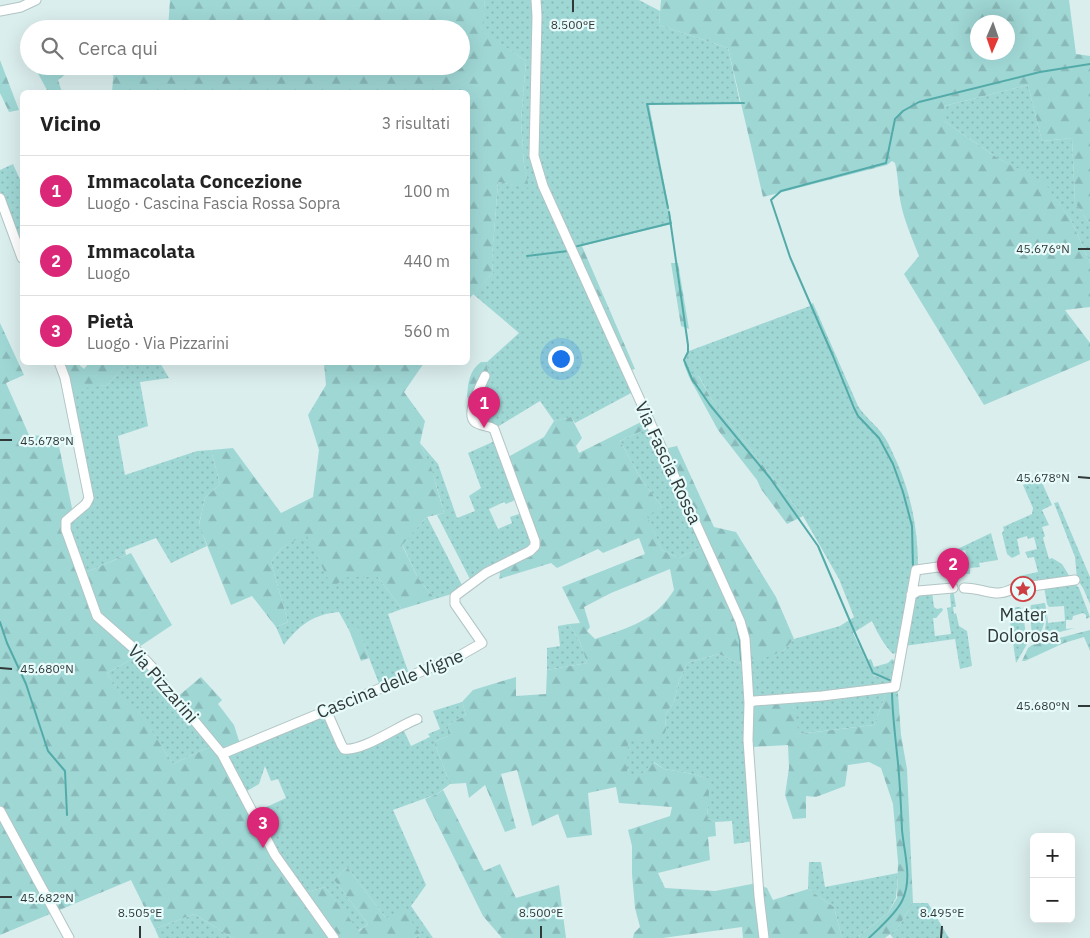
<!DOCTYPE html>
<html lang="it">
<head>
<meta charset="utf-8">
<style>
  :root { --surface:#fff; --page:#f6f6f6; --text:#222; --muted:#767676; --line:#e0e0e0; --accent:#db2777 }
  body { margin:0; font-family:"IBM Plex Sans",sans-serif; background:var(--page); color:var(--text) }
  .controls { position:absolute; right:15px; bottom:15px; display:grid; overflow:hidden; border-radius:8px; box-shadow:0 5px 20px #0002 }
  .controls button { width:45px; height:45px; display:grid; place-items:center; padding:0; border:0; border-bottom:1px solid var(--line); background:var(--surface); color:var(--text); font:25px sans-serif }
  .compass { position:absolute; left:970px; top:15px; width:45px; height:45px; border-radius:50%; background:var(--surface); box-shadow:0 5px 20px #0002; rotate:182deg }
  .you { position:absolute; left:560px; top:358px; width:18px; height:18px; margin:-12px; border:4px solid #fff; border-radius:50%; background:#1a73e8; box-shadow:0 0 0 8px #1a73e833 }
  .badge { display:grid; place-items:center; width:32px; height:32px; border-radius:50%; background:var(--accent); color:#fff; font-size:16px; font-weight:700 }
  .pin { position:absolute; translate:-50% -41px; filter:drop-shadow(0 1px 2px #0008) }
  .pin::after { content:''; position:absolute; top:26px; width:18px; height:15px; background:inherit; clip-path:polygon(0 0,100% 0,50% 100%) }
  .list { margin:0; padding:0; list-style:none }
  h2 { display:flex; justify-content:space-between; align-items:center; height:65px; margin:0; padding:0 20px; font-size:21px }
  h2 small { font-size:16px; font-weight:400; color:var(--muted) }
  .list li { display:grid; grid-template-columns:32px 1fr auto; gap:15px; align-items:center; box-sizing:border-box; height:70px; padding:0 20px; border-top:1px solid var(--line) }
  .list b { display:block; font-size:19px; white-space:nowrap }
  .list p { margin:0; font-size:16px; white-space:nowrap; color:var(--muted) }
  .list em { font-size:16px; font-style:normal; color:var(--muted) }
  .icon { flex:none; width:28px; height:28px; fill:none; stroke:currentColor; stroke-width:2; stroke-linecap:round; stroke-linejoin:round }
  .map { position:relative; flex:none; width:1090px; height:938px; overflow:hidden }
  .search { position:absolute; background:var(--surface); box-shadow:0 5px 20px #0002; left:20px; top:20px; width:450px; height:55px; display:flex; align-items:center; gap:12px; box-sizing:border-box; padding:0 18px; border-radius:28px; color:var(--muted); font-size:19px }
  .panel { position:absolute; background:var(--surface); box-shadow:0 5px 20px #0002; left:20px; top:90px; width:450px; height:275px; border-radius:8px }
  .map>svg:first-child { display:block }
  .grass { fill:url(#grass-dots) }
  .forest { fill:url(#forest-firs); fill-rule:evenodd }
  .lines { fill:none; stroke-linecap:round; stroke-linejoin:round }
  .stream { stroke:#53aba9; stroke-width:2 }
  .minor-casing { stroke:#b1c5c4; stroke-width:11 }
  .minor { stroke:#fff; stroke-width:9 }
  .ticks { fill:none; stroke:#313838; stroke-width:2 }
  .labels { text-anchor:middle; stroke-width:4.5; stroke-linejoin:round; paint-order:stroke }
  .street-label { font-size:18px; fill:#313838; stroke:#e7fbfb }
  .poi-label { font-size:18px; fill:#313838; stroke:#e7fbfb }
  .ticks-label { font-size:12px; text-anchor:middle; fill:#313838; stroke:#e7fbfb; stroke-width:4.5; stroke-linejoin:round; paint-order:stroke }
</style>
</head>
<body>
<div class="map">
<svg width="1090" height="938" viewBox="0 0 1090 938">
  <defs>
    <pattern id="grass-dots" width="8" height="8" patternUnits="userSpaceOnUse" patternTransform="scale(1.25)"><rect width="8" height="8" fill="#9fd7d5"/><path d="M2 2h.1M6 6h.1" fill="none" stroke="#89b9b8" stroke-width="1.8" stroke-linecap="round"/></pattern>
    <pattern id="forest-firs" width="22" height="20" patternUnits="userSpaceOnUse" patternTransform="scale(1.25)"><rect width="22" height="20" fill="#9fd7d5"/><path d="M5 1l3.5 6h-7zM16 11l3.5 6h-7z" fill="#89b9b8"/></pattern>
  </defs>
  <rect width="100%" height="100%" fill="#daeeed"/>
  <path class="grass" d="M485 0H639L660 11 659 25 728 48 740 103 649 104 672 224 569 249 633 392 575 423 571 417 554 421 540 401 494 429 476 421 473 405 481 378 488 372 487 362 519 333 473 294 493 273 492 259 498 182 528 187 524 165 521 120 526 61 481 31Z
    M1028 85 1042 141 1072 138 1075 203 1090 224V263L1071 220 1044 183 999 159 944 121V106Z
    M13 164 22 184V253L7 208 0 192V170Z
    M813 303 858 406C865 417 876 425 883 435 889 443 892 452 896 460 911 494 918 529 918 566H914L896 653 893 654C884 645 878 634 872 621L853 633 873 675 891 681 890 684 799 696 750 697 748 660 783 651 794 639 840 626 854 617 839 579 803 516 713 402 699 376 689 377 684 364 689 351 810 306Z
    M128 363H160L169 378 140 382 148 426 118 436 125 475 197 451 211 450 220 484 205 498 199 524 207 546 171 563 156 538 125 550 126 555 82 574 68 529 69 522 87 507 70 388 107 385Z
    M648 428 703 546 679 558 662 550 646 515 662 507 641 479 620 441Z
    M497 440 516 498 513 501 506 504 504 502 489 509 498 529 512 523 510 517 522 513 533 539 531 546 472 583 437 515 444 513C438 489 431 466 420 443L438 464 457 518 475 511 469 496 481 488 468 453Z
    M1040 478 1052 505 1042 510 1049 525 1042 527 1045 536 1043 538 1049 559 1052 558 1062 564 1070 577 1032 584 1023 582 1019 576 1038 572 1034 557 1028 558 1025 552 1037 549 1034 537 1028 539 1027 536 1017 539 1020 554 1012 558 1007 554 1002 533 1004 530 1003 527 1032 514 1033 508 1023 485Z
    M1058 502 1090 577V604L1083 588 1077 579 1075 557 1054 503Z
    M427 517 463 587 455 593 435 599 418 578 402 544Z
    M306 533 348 577H378L402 609 388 614 409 674 380 686 357 627 349 630 339 612C314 614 299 625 284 645L276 627 288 622 271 562 282 548Z
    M991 533 998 560 979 563 980 567 970 568V574H963L960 565 969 562 965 550 945 555Z
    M1075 584 1079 588 1090 617 1086 619V615L1083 613 1073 616 1072 620H1066V629L1075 628 1044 636 1047 615 1048 623 1065 621 1064 606 1049 607 1047 604 1044 587Z
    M953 589 956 607H953L954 614 956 613 959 626 967 631 972 666 960 669 955 639 904 646 914 595 932 592 934 607 937 609 942 608 943 610 936 618H933L935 636 951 634 947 608 951 607 950 595Z
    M1045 603 1047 614 1040 636 1032 638 1030 611 1031 605Z
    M1020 607 1023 612 1027 644 1016 663 1008 608Z
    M569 624 580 642 587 663 547 670V648L560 646 558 626Z
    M719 654 745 666 754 841 734 844 732 821 715 822 707 819 709 779 693 774 664 769 654 762 642 774 627 775V740L666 730 665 715 674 702 679 681 687 663Z
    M139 655 211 746 173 764 137 709 132 712 107 673Z
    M871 659 874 667 888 663 892 659 895 661 891 679 874 673 868 660Z
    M897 687 898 694H886L874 725 798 734 792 700Z
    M462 702 466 715 448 725V736L434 742 450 784 437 794 393 810 426 885 411 906 433 938H415L420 934 386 918 347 867 334 880 368 924 358 931 325 887 304 893 279 854 257 814 260 812V810L286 798 278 779 271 781 265 766 259 784 247 791 227 755 325 713 347 747 419 716 423 722 404 731 411 746 430 737 428 734 440 729 433 711Z
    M809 862H821L825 887 898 873 896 898 888 913 859 936 860 938H842L834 907 808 889Z
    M913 903H928L949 938H893L890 934 897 929Z
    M194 914 233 938H159L155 929Z"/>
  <path class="forest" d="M170 0H485L482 31 526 61 521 120 524 165 529 188 498 182 492 259 493 273 468 300V92H112L114 66H461V29H168Z
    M661 0H1069L1076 54 1090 56V224L1075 203 1072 138 1042 141 1028 85 944 106V121L999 159 1044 182 1071 220 1090 263V307L1065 310 1090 343V360L984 405 904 274 919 256C912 238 903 218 900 199 898 186 898 175 895 163L892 161 887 165 763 197 728 48 659 25ZM978 22H1008V52H978Z
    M0 60 19 110 9 112 0 93Z
    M34 66H69L70 71 58 80 62 92H48Z
    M582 246 635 369 628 371 574 248Z
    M671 263H678L689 329 681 326Z
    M0 323 24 375 6 383 29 435 57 437 72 508 70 515 65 521 96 616 139 655 107 673 132 711 137 708 173 764 211 746 221 755 274 855 333 938H233L194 914 155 929 131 880 0 935Z
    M481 362H487L488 372 481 377 472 405 467 397C468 383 469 371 481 362Z
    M62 363H77L84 369 89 363H128L107 385 77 389 70 388Z
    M324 363H424L404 392 425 421 420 443 431 467 444 513 427 517 402 545 418 578 435 599 402 609 378 577H348L332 587 306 534 282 548 271 562 288 622 276 627 252 596 231 605 199 525 205 498 220 484 211 450 233 448 281 513 313 497 319 450 308 415 326 385Z
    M698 375 713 402 803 516 787 524 761 489 757 480 718 430 689 377Z
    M571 417 582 438 576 446 579 453 645 420 648 428 620 441 641 479 662 507 647 516 662 550 679 558 703 546 738 622 743 640 745 666 719 654 687 663 679 681 674 702 665 715 666 730 660 742 628 741 627 774H642L653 762 664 769 693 774 710 779 707 819 715 822 716 836 708 837 710 860 658 873 665 888 715 891 757 883 762 938H743L742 927 663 938H633L634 933 640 927 635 908 632 874V846L628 830 670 816 672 807 619 803 616 787 588 793 592 835 567 838 558 814 532 826 517 770 501 774 516 828 505 832 485 785 469 798 466 783 450 784 434 742 448 736V725L466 715 462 702 473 690 516 677V696L546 694 547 670 587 663 580 642 569 624 580 623 562 587 645 554 639 538 603 553 598 549 557 568 551 563 499 579 501 567 538 546 506 458 544 437 554 421ZM670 569 674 590C655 621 628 628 595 639L587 631 590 627 584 607 611 593Z
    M677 446 714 527 736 532 776 597 794 639 783 651 762 659 748 660 747 640 663 449Z
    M131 553 172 625 136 649 97 615 82 574Z
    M357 626 369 658 361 661 349 630Z
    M1090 630V651L1084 637 1064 643 1025 661H1022L1028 648 1032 645Z
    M201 677 222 700 218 704 234 725 240 744 223 751 176 698Z
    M886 694H898L901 735 907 769 913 903 897 929 885 938H860L859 936 888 913 897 898 898 862 893 804 881 768 869 762 848 765 845 786 816 797 806 796V818L793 819 785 795 789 768 788 745 753 747C752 733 749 717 754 704L792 700 799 734 874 725Z
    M443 790 484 871 500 864 516 898 559 885 566 938H502L483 916 425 799 437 794Z
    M347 867 386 918 404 910 420 934 415 938H336L304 893 325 887 359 931 368 924 334 880Z
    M762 886 767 888 773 900 808 889 834 907 842 938H768Z"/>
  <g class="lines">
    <path class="stream" d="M668 208 647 104 744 103
      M669 212 688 345V352L684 360 692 379 710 405 770 478 818 546 855 633 873 673 892 681 893 676
      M574 247 671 223
      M527 256 568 251
      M643 417 709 563
      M913 568 912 526 903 492 893 464 879 438 858 416 854 408 833 356 790 257 771 200 781 191 886 163 895 119 903 111 919 102 1040 72 1090 64
      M0 622 7 643 26 684 48 751 65 771 67 815
      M737 627 740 640 741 660
      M869 938C880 927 895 915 902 901 913 879 904 853 902 830 901 805 900 779 897 754 895 733 892 711 892 690"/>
    <defs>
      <path id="minor" d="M536 0 537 16 534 156 543 186 740 621 745 639 749 703 748 740 759 896 764 938
        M0 11 21 7 36 0
        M0 198 22 258
        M59 362 65 378 89 498 86 504 66 521V530L97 616 138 652 152 667 173 699 188 713 222 754 275 855 334 938
        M964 588C987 588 997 601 1019 585L1032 586 1075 580
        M911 595 918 591 953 588
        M749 703 754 701 822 696 895 687 916 570 938 567 960 571
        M326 710 341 744 344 749C362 752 398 726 417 719
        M222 754 461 655 482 643 455 604V596L486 573 530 551 535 546V541L494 429C488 425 480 426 475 422 465 414 481 385 485 376
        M0 811 69 938"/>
    </defs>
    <use href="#minor" class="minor-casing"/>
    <use href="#minor" class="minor"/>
  </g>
  <path class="ticks" d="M573 12V0M1078 249H1090M0 440H12M1078 477 1090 478M0 668 12 669M1078 706H1090M0 897H12M140 938V926M541 938V926M941 938 942 926"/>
  <defs>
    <symbol id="sight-ring" viewBox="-11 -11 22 22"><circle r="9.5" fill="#e7fbfb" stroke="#ce3f43" stroke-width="1.5"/><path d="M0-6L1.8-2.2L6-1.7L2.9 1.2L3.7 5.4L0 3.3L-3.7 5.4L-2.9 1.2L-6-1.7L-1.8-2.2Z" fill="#ce3f43"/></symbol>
  </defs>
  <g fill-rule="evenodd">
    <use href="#sight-ring" x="1009" y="575" width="28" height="28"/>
  </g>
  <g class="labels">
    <g class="street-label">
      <text transform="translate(668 463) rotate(65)" y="6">Via Fascia Rossa</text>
      <text transform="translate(163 684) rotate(49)" y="6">Via Pizzarini</text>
      <text transform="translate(390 684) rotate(-22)" y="6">Cascina delle Vigne</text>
    </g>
    <g class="poi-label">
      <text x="1023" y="621">Mater<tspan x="1023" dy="21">Dolorosa</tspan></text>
    </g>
  </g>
  <g class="ticks-label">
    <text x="573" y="29">8.500°E</text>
    <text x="1043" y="253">45.676°N</text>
    <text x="47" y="445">45.678°N</text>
    <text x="1043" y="482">45.678°N</text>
    <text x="47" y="673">45.680°N</text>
    <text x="1043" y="710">45.680°N</text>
    <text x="47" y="902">45.682°N</text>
    <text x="140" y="917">8.505°E</text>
    <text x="541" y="917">8.500°E</text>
    <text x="942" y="917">8.495°E</text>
  </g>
</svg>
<div class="controls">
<button>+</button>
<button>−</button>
</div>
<svg class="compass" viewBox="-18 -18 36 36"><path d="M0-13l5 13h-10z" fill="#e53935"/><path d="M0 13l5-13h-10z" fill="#767676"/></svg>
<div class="you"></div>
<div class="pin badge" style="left:484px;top:428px">1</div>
<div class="pin badge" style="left:953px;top:589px">2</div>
<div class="pin badge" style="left:263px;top:848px">3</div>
<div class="search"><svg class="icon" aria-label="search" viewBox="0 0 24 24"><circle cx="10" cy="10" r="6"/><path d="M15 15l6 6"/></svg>Cerca qui</div>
<section class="panel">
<h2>Vicino<small>3 risultati</small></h2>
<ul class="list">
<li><span class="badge">1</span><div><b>Immacolata Concezione</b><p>Luogo · Cascina Fascia Rossa Sopra</p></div><em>100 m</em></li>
<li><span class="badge">2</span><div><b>Immacolata</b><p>Luogo</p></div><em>440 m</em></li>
<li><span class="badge">3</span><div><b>Pietà</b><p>Luogo · Via Pizzarini</p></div><em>560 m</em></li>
</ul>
</section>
</div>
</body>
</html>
